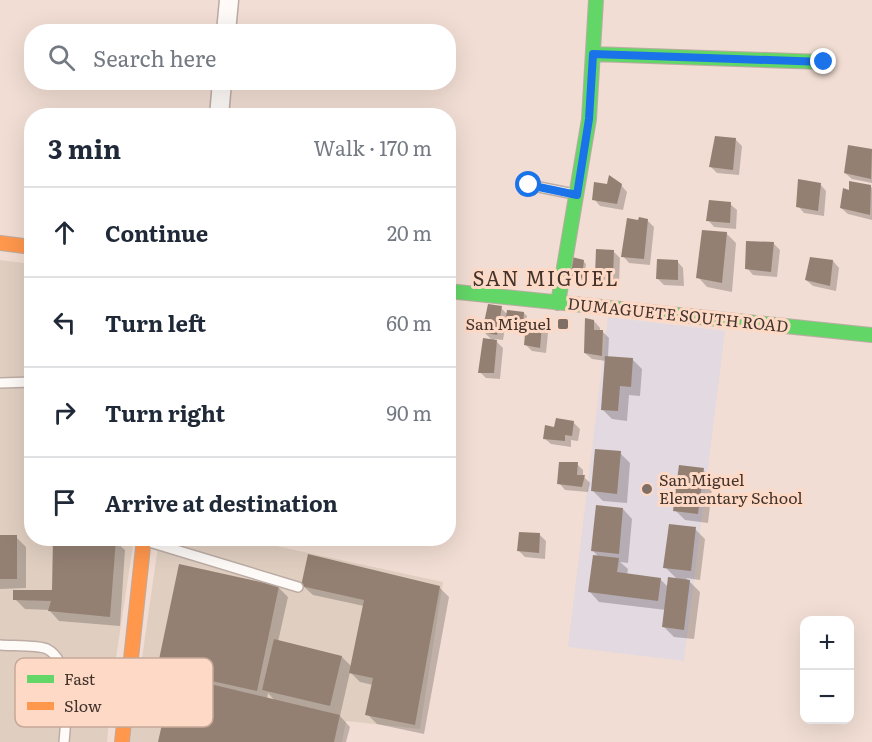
<!DOCTYPE html>
<html lang="en">
<head>
<meta charset="utf-8">
<style>
  :root { --surface:#fff; --page:#f2f2f3; --text:#1f2937; --muted:#747a83; --line:#e0e1e3 }
  body { margin:0; font-family:Literata,serif; background:var(--page); color:var(--text) }
  .controls { position:absolute; right:18px; bottom:18px; display:grid; overflow:hidden; border-radius:12px; box-shadow:0 6px 24px #0002 }
  .controls button { width:54px; height:54px; display:grid; place-items:center; padding:0; border:0; border-bottom:2px solid var(--line); background:var(--surface); color:var(--text); font:30px sans-serif }
  .stop { position:absolute; width:18px; height:18px; margin:-14px; border:4px solid #1a73e8; border-radius:50%; background:#fff }
  .stop.end { background:#1a73e8; border-color:#fff; box-shadow:0 2px 6px #0008 }
  .list { margin:0; padding:0; list-style:none }
  h2 { display:flex; justify-content:space-between; align-items:center; height:78px; margin:0; padding:0 24px; font-size:26px }
  h2 small { font-size:20px; font-weight:400; color:var(--muted) }
  .list li { display:grid; grid-template-columns:39px 1fr auto; gap:18px; align-items:center; box-sizing:border-box; height:90px; padding:0 24px; border-top:2px solid var(--line) }
  .list b { display:block; font-size:22px; white-space:nowrap }
  .list em { font-size:20px; font-style:normal; color:var(--muted) }
  .icon { flex:none; width:33px; height:33px; fill:none; stroke:currentColor; stroke-width:2; stroke-linecap:round; stroke-linejoin:round }
  .map { position:relative; flex:none; width:872px; height:742px; overflow:hidden }
  .search { position:absolute; background:var(--surface); box-shadow:0 6px 24px #0002; left:24px; top:24px; width:432px; height:66px; display:flex; align-items:center; gap:15px; box-sizing:border-box; padding:0 21px; border-radius:24px; color:var(--muted); font-size:22px }
  .panel { position:absolute; background:var(--surface); box-shadow:0 6px 24px #0002; left:24px; top:108px; width:432px; height:438px; border-radius:24px }
  .map>svg:first-child { display:block }
  .industrial { fill:#e0cfc1 }
  .education { fill:#e3d9e0 }
  .shadow { fill:#0003; fill-rule:evenodd }
  .building { fill:#948073 }
  .lines { fill:none; stroke-linecap:round; stroke-linejoin:round }
  .lane-casing { stroke:#bcaca4; stroke-width:12 }
  .street-casing { stroke:#bcaca4; stroke-width:21 }
  .fast-casing { stroke:#bcaca4; stroke-width:16 }
  .slow-casing { stroke:#bcaca4; stroke-width:16 }
  .lane { stroke:#fdfaf8; stroke-width:9 }
  .street { stroke:#fdfaf8; stroke-width:18 }
  .fast { stroke:#63d668; stroke-width:14 }
  .slow { stroke:#ff974d; stroke-width:14 }
  .route { stroke:#1a73e8; stroke-width:8 }
  .poi-dot { fill:#7f6f66; stroke:#fed9c6; stroke-width:2 }
  .labels { text-anchor:middle; stroke-width:6; stroke-linejoin:round; paint-order:stroke }
  .street-label { font-size:16px; fill:#42342c; stroke:#fed9c6 }
  .poi-label { font-size:16px; fill:#42342c; stroke:#fed9c6; text-anchor:end }
  .quarter-label { font-size:20px; letter-spacing:1.5px; fill:#42342c; stroke:#fed9c6 }
  .key { fill:#fed9c6; stroke:#c6a898; stroke-width:1.5 }
  .key-label { font-size:16px; fill:#42342c }
</style>
</head>
<body>
<div class="map">
<svg width="872" height="742" viewBox="0 0 872 742">
  <rect width="100%" height="100%" fill="#f1ddd3"/>
  <path class="industrial" d="M0 260 31 264 32 538 134 539 112 684 107 742H0Z
    M159 539H243L443 582 420 729 346 721 342 742H130Z"/>
  <path class="education" d="M608 317 725 331 684 661 568 647Z"/>
  <path class="shadow" d="M735 139 742 146 739 175 717 173 711 167Z
    M849 147 872 151V183L852 179 845 173Z
    M820 184 826 191 824 216 804 213 798 206Z
    M621 185 627 192 623 210 600 206 594 199Z
    M870 186 872 188V220L848 214 841 208 850 192Z
    M730 204 737 210 736 229 714 227 708 220Z
    M647 220 654 227 650 265 629 263 623 256 639 222Z
    M726 233 736 243 732 292 707 287 698 277Z
    M773 243 780 250 777 277 753 275 747 268Z
    M613 251 620 258 619 283 603 280 597 274Z
    M583 261 586 264 584 280 574 279Z
    M677 261 683 268 684 286 664 285 657 278Z
    M833 261 839 268 836 291 813 286 806 280Z
    M501 308 508 315 524 313 527 316 525 325 542 327 548 333 546 353 532 351 526 345 527 327 510 325 506 322 503 340 494 339 503 348 500 379 486 378 480 372 493 341 484 332Z
    M594 321 600 328V332H603L609 338 608 357 632 359 642 369 640 396 629 395 627 421 612 419 602 409 606 361 592 359 585 353Z
    M573 422 580 429 578 441 571 440V447L551 444 544 438 556 428Z
    M620 453 630 463 627 503 603 501 593 491Z
    M577 464 583 470V476L590 483 588 492 565 490 559 483Z
    M703 470 713 480 708 523 685 520 675 510Z
    M623 509 632 519 628 563 620 562 628 569 627 575 660 579 668 587 678 580 665 567 695 529 705 539 700 580 686 578 700 592 694 639 674 637 664 627 666 610 599 602 590 592 599 557 592 550Z
    M539 534 546 541 545 559 525 557 519 551Z
    M0 537H16L26 547V588L0 589Z
    M115 541 125 550 120 626 59 621 49 610 25 609 15 599 53 592Z
    M303 586 439 587 449 597 424 734 377 724 367 714 373 685 360 682 350 672 340 716 350 727 346 742H159L174 680 169 679 159 669 278 587 288 597 278 642 342 657 352 667 364 606 313 595ZM268 693 275 701 267 699Z"/>
  <path class="building" d="M715 136 736 138 733 170 709 167Z
    M848 145 872 149 871 179 844 173Z
    M609 175 622 184 617 204 592 200 594 182 607 184Z
    M798 179 821 183 818 211 796 207Z
    M849 181 871 185 870 215 840 208 843 188 849 190Z
    M709 200 731 202 730 223 706 221Z
    M639 217 648 219 644 259 621 257 627 218 638 220Z
    M702 230 727 232 722 283 696 278Z
    M746 241 774 242 771 272 745 269Z
    M596 249 614 250 613 277 595 275Z
    M572 257 584 260 582 278 569 277Z
    M810 257 833 260 830 286 805 280Z
    M657 259 678 260V280L656 279Z
    M488 304 502 306 497 335 482 332Z
    M507 310 524 312 523 325 505 323Z
    M585 318 594 320V330H603L602 356 584 353Z
    M526 323 542 325 540 348 524 345Z
    M483 338 497 340 494 373H478Z
    M605 356 633 358 631 387 620 386 618 411 601 410Z
    M556 418 574 421 572 436 565 435V441L543 439 545 425 554 427Z
    M595 449 621 451 617 494 591 491Z
    M559 462H578L577 475H585L582 487 557 484Z
    M679 465 704 468 698 514 673 511Z
    M596 505 623 508 619 554 591 551Z
    M669 524 696 527 691 571 663 568Z
    M519 532 540 533 539 553 517 551Z
    M0 535H17V579H0Z
    M53 538 116 539 110 617 48 611 51 601 13 600V590H52Z
    M308 554 440 586 415 725 365 715 373 678 349 673 364 600 301 586Z
    M593 555 619 558 617 572 661 578 658 601 588 592Z
    M179 564 279 586 257 691 157 669Z
    M668 577 690 580 684 630 662 627Z
    M274 639 342 656 330 706 262 690Z
    M173 675 340 715 334 742H158Z"/>
  <g class="lines">
    <defs>
      <path id="lane" d="M529 185 574 194
        M0 383 32 382
        M146 541 298 587
        M0 645C10 646 39 645 47 649 74 663 66 717 64 742"/>
      <path id="street" d="M226 32 229 0
        M219 116 222 82"/>
      <path id="fast" d="M593 54 823 62
        M448 291 872 335
        M558 303 589 119 596 0"/>
      <path id="slow" d="M0 243 32 247
        M122 742 144 538"/>
    </defs>
    <use href="#lane" class="lane-casing"/>
    <use href="#street" class="street-casing"/>
    <use href="#fast" class="fast-casing"/>
    <use href="#slow" class="slow-casing"/>
    <use href="#lane" class="lane"/>
    <use href="#street" class="street"/>
    <use href="#fast" class="fast"/>
    <use href="#slow" class="slow"/>
  </g>
  <g class="lines">
    <path class="route" d="M529 185 577 195 589 119 593 54 824 62"/>
  </g>
  <g class="poi-dot">
    <rect x="557" y="318" width="12" height="12" rx="3"/>
    <circle cx="647" cy="489" r="6"/>
  </g>
  <g class="labels">
    <g class="street-label">
      <text transform="translate(678 315) rotate(6)" y="6">DUMAGUETE SOUTH ROAD</text>
    </g>
    <g class="poi-label">
      <text x="551" y="330">San Miguel</text>
      <text x="659" y="486" text-anchor="start">San Miguel<tspan x="659" dy="18">Elementary School</tspan></text>
    </g>
    <g class="quarter-label">
      <text x="546" y="286">SAN MIGUEL</text>
    </g>
  </g>
  <rect x="15" y="658" width="198" height="69" rx="9" class="key"/>
  <rect x="27" y="675" width="27" height="8" fill="#63d668"/>
  <rect x="27" y="702" width="27" height="8" fill="#ff974d"/>
  <g class="key-label">
    <text x="64" y="685">Fast</text>
    <text x="64" y="712">Slow</text>
  </g>
</svg>
<div class="controls">
<button>+</button>
<button>−</button>
</div>
<div class="stop" style="left:529px;top:185px"></div>
<div class="stop end" style="left:824px;top:62px"></div>
<div class="search"><svg class="icon" aria-label="search" viewBox="0 0 24 24"><circle cx="10" cy="10" r="6"/><path d="M15 15l6 6"/></svg>Search here</div>
<section class="panel">
<h2>3 min<small>Walk · 170 m</small></h2>
<ul class="list">
<li><svg class="icon" aria-label="ahead" viewBox="0 0 24 24"><path d="M12 20V5M6 11l6-6 6 6"/></svg><div><b>Continue</b></div><em>20 m</em></li>
<li><svg class="icon" aria-label="left" viewBox="0 0 24 24"><path d="M17 20v-9H6M10 6l-5 5 5 5"/></svg><div><b>Turn left</b></div><em>60 m</em></li>
<li><svg class="icon" aria-label="right" viewBox="0 0 24 24"><path d="M7 20v-9h11M14 6l5 5-5 5"/></svg><div><b>Turn right</b></div><em>90 m</em></li>
<li><svg class="icon" aria-label="arrive" viewBox="0 0 24 24"><path d="M6 21V4h12l-3 4 3 4H6"/></svg><div><b>Arrive at destination</b></div></li>
</ul>
</section>
</div>
</body>
</html>
